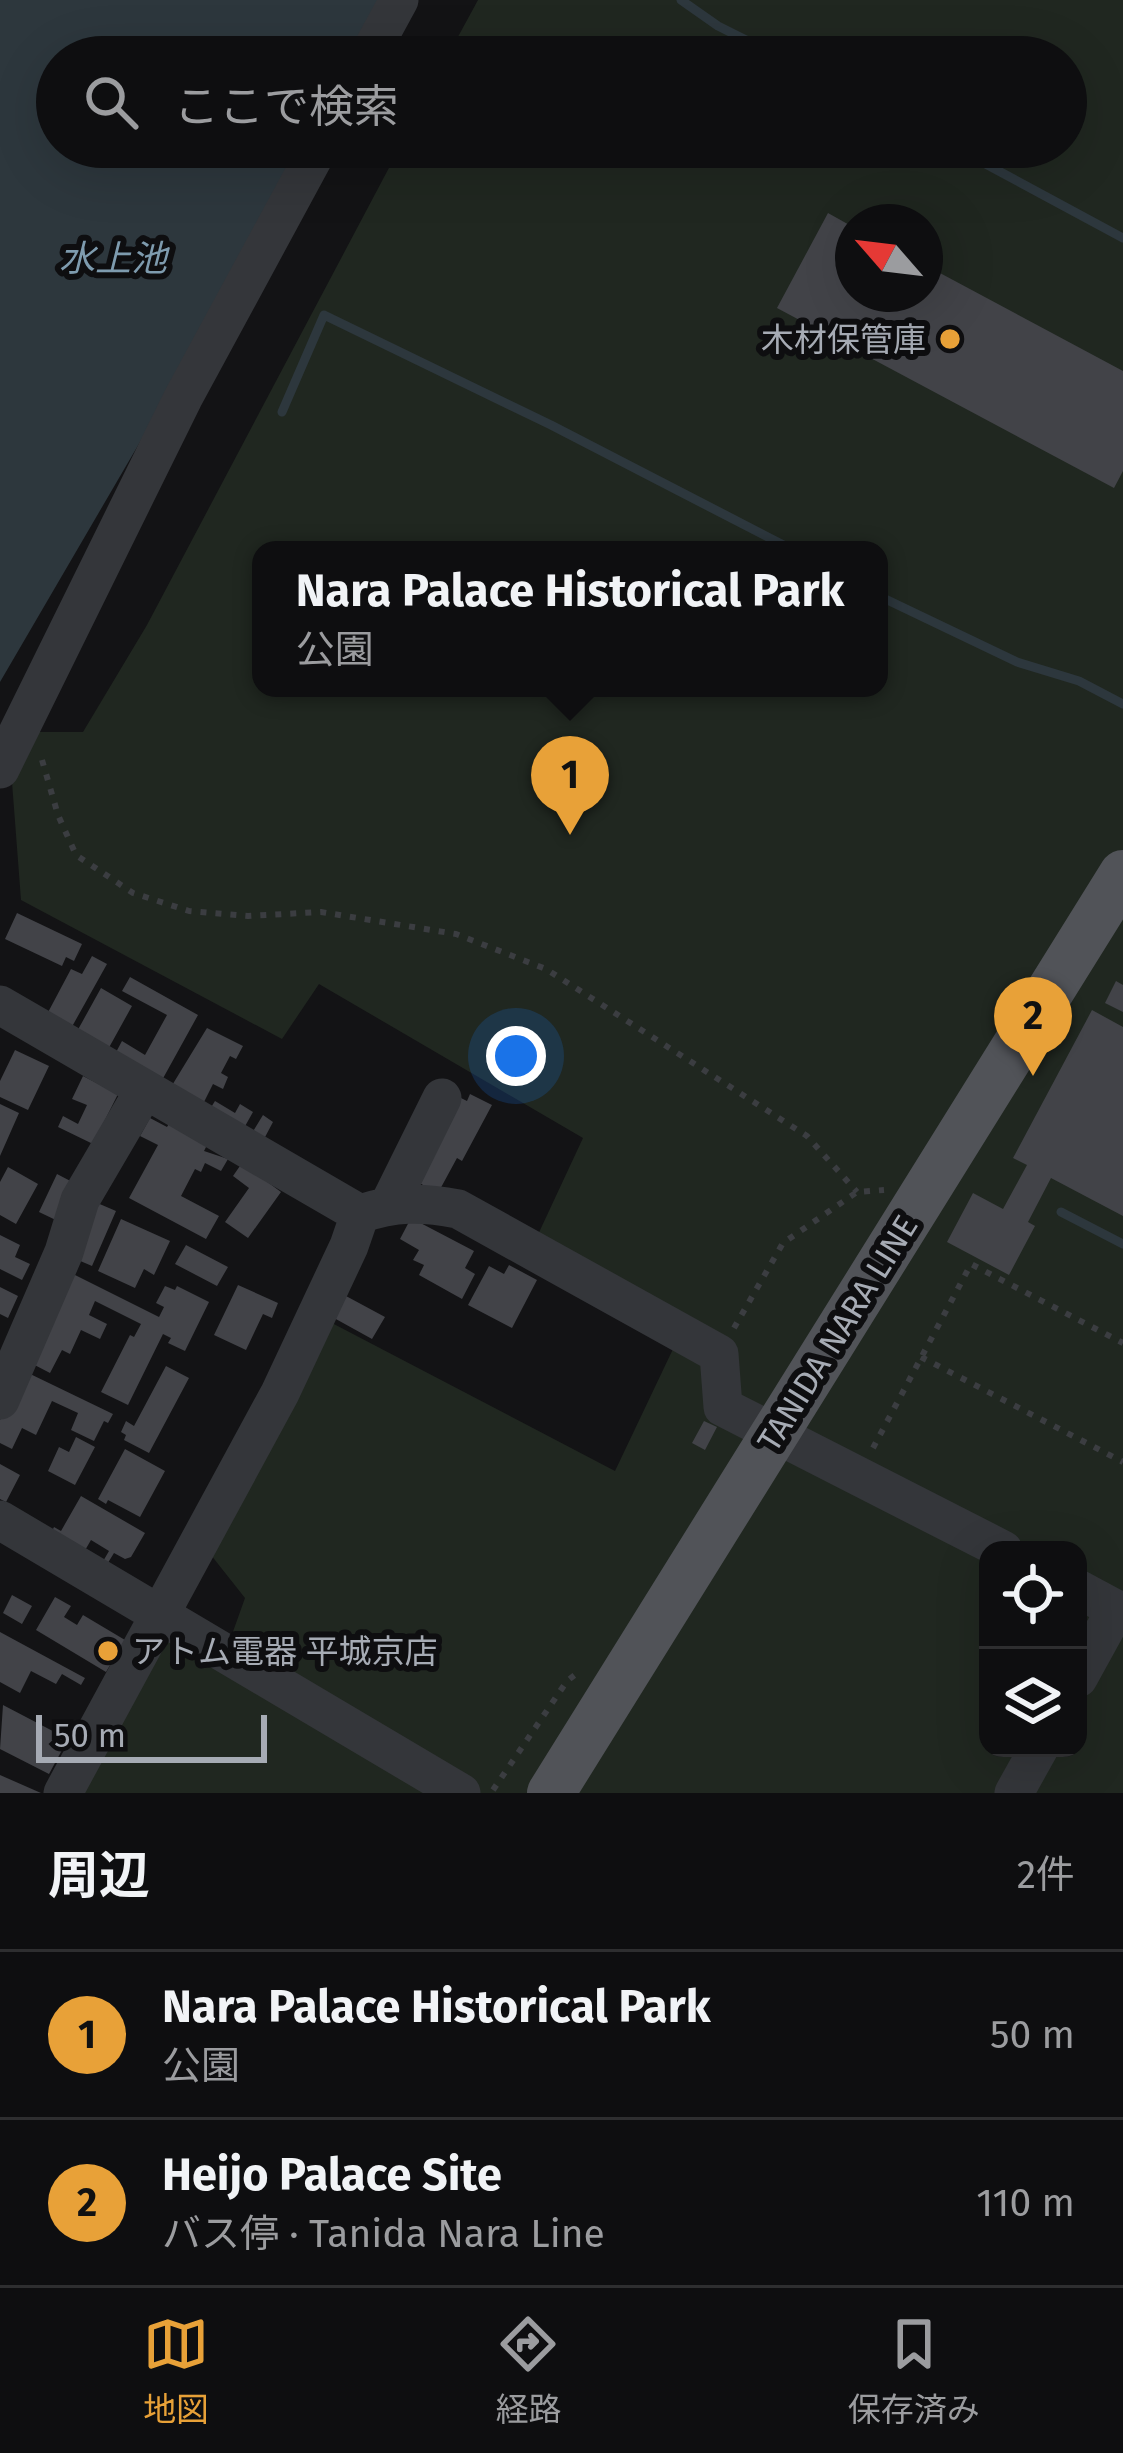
<!DOCTYPE html>
<html lang="ja">
<head>
<meta charset="utf-8">
<style>
  :root { --surface:#0e0e10; --page:#171719; --text:#f1f3f6; --muted:#9b9c9f; --line:#2e2e30; --accent:#e8a138 }
  body { margin:0; font-family:"Fira Sans","Noto Sans JP",sans-serif; background:var(--page); color:var(--text) }
  .controls { position:absolute; right:36px; bottom:36px; display:grid; overflow:hidden; border-radius:24px; box-shadow:0 12px 48px #0002 }
  .controls button { width:108px; height:108px; display:grid; place-items:center; padding:0; border:0; border-bottom:3px solid var(--line); background:var(--surface); color:var(--text); font:60px sans-serif }
  .compass { position:absolute; left:835px; top:204px; width:108px; height:108px; border-radius:50%; background:var(--surface); box-shadow:0 12px 48px #0002; rotate:298deg }
  .scale { position:absolute; left:36px; bottom:30px; width:231px; box-sizing:border-box; padding-left:12px; border:6px solid #a6abb4; border-top:0; font-size:33px; line-height:42px; white-space:nowrap; color:#a6abb4; -webkit-text-stroke:9px #0e0e10; paint-order:stroke }
  .you { position:absolute; left:516px; top:1056px; width:42px; height:42px; margin:-30px; border:9px solid #fff; border-radius:50%; background:#1a73e8; box-shadow:0 0 0 18px #1a73e833 }
  .badge { display:grid; place-items:center; width:78px; height:78px; border-radius:50%; background:var(--accent); color:#111; font-size:39px; font-weight:700 }
  .pin { position:absolute; translate:-50% -99px; filter:drop-shadow(0 3px 6px #0008) }
  .pin::after { content:''; position:absolute; top:63px; width:42px; height:36px; background:inherit; clip-path:polygon(0 0,100% 0,50% 100%) }
  .popup { position:absolute; left:252px; top:541px; width:636px; height:156px; box-sizing:border-box; display:grid; place-content:center; border-radius:24px; background:var(--surface); filter:drop-shadow(0 3px 9px #0005); font-size:39px; white-space:nowrap; color:var(--muted) }
  .popup b { font-size:45px; color:var(--text) }
  .popup::after { content:''; position:absolute; left:50%; top:100%; margin-left:-24px; border:24px solid transparent; border-top-color:var(--surface) }
  .list { margin:0; padding:0; list-style:none }
  h2 { display:flex; justify-content:space-between; align-items:center; height:156px; margin:0; padding:0 48px; font-size:51px }
  h2 small { font-size:39px; font-weight:400; color:var(--muted) }
  .list li { display:grid; grid-template-columns:78px 1fr auto; gap:36px; align-items:center; box-sizing:border-box; height:168px; padding:0 48px; border-top:3px solid var(--line) }
  .list b { display:block; font-size:45px; white-space:nowrap }
  .list p { margin:0; font-size:39px; white-space:nowrap; color:var(--muted) }
  .list em { font-size:39px; font-style:normal; color:var(--muted) }
  .icon { flex:none; width:66px; height:66px; fill:none; stroke:currentColor; stroke-width:2; stroke-linecap:round; stroke-linejoin:round }
  .map { position:relative; flex:none; width:1123px; height:1793px; overflow:hidden }
  .search { position:absolute; background:var(--surface); box-shadow:0 12px 48px #0002; left:36px; right:36px; top:36px; height:132px; display:flex; align-items:center; gap:30px; box-sizing:border-box; padding:0 42px; border-radius:66px; color:var(--muted); font-size:45px }
  .sheet { height:492px; background:var(--surface) }
  nav { display:flex; justify-content:space-around; align-items:center; box-sizing:border-box; height:168px; border-top:3px solid var(--line); background:var(--surface); font-size:33px; color:var(--muted) }
  nav a { display:grid; justify-items:center; gap:6px }
  nav .on { color:var(--accent) }
  .map>svg:first-child { display:block }
  .green { fill:#202720; fill-rule:evenodd }
  .water { fill:#2d373d }
  .lines { fill:none; stroke-linecap:round; stroke-linejoin:round }
  .stream { stroke:#2d373d; stroke-width:9 }
  .building { fill:#424348 }
  .path { stroke:#3b3d41; stroke-width:6; stroke-dasharray:6 9; stroke-linecap:butt }
  .minor { stroke:#34363a; stroke-width:39 }
  .major { stroke:#515358; stroke-width:48 }
  .poi-dot { fill:#e8a138; stroke:#0e0e10; stroke-width:4.5 }
  .labels { text-anchor:middle; stroke-width:12; stroke-linejoin:round; paint-order:stroke }
  .poi-label { font-size:33px; fill:#a6abb4; stroke:#0e0e10; text-anchor:end }
  .street-label { font-size:33px; fill:#a6abb4; stroke:#0e0e10 }
  .water-label { font-size:36px; font-style:italic; fill:#7e9bae; stroke:#0e0e10 }
</style>
</head>
<body>
<div class="map">
<svg width="1123" height="1793" viewBox="0 0 1123 1793">
  <rect width="100%" height="100%" fill="#131315"/>
  <path class="green" d="M478 0H1123V1793H69L153 1644 173 1641 220 1668 245 1598 207 1550 330 1322 615 1471 683 1328 535 1241 583 1138 319 984 282 1039 21 900 11 769 30 732H83L147 625 400 147H1066V57H447ZM853 222H925V294H853ZM261 550H879V688H261ZM988 1550H1078V1748H988Z"/>
  <path class="water" d="M0 0H380L349 57H57V147H301L168 394 0 682Z"/>
  <g class="lines">
    <path class="stream" d="M681 0 718 26 780 57
      M954 147 1123 238
      M282 412 324 315 551 425 793 550
      M879 596 1017 662 1079 681 1123 704
      M1061 1212 1123 1244"/>
  </g>
  <path class="building" d="M828 213 853 227V294H925V265L1123 371V471L1114 488 777 308Z
    M17 913 82 944 74 961 66 957 62 966 5 939Z
    M92 956 107 964 69 1032 45 1018 71 969 82 974Z
    M130 977 198 1015 161 1082 114 1056 122 1041 145 1055 167 1015 122 991Z
    M1116 981 1123 985V1012L1105 1003Z
    M101 988 132 1006 106 1053 75 1035Z
    M1092 1010 1123 1027V1216L1051 1178 1028 1222 1035 1226 1009 1275 947 1242 973 1193 1003 1209 1027 1165 1013 1158Z
    M207 1028 243 1046 236 1059 230 1056 221 1073 228 1077 223 1089 213 1084 203 1104 171 1087Z
    M15 1050 49 1066 28 1110 0 1097V1081Z
    M83 1076 118 1094 93 1144 58 1127 63 1116 78 1124 87 1105 72 1099Z
    M470 1094 492 1105 462 1161 457 1158 438 1193 410 1178 455 1095 467 1101Z
    M215 1101 235 1113 240 1104 253 1112 244 1128 210 1109Z
    M0 1104 19 1113 0 1156Z
    M263 1115 273 1122 264 1139 252 1133Z
    M150 1118 167 1127 171 1120 209 1141 204 1151 228 1159 221 1171 205 1163 201 1172 195 1169 181 1196 219 1216 206 1239 129 1198 158 1145 140 1136Z
    M242 1163 281 1192 248 1238 225 1222 249 1188 233 1176Z
    M8 1167 38 1184 16 1224 0 1215V1182Z
    M57 1174 80 1186 62 1223 39 1212Z
    M95 1202 116 1211 92 1266 71 1257Z
    M411 1218 474 1251 465 1268 475 1274 462 1299 419 1275 424 1265 413 1260 419 1250 400 1239Z
    M121 1219 170 1241 154 1275 144 1269 135 1288 98 1271Z
    M0 1235 20 1245 15 1257 30 1264 22 1280 0 1269Z
    M186 1245 228 1267 217 1286 175 1264Z
    M509 1265 537 1280 512 1328 468 1305 489 1266 504 1274Z
    M69 1272 159 1317 164 1307 156 1303 165 1286 175 1290 177 1286 209 1302 185 1351 168 1343 171 1338 163 1334 128 1405 101 1392 130 1335 134 1337 141 1324 95 1301 89 1315 107 1324 100 1339 81 1330 70 1354 62 1350 50 1373 25 1360Z
    M238 1285 278 1303 272 1318 263 1314 246 1350 214 1335Z
    M0 1287 18 1296 8 1318 0 1314Z
    M346 1296 385 1317 372 1339 334 1318Z
    M166 1366 189 1378 149 1453 124 1440 126 1435 121 1432 126 1421 134 1426Z
    M24 1371 113 1414 108 1423 104 1421 94 1441 71 1430 78 1413 52 1401 36 1435 22 1428 12 1449 0 1443V1420Z
    M704 1421 717 1427 705 1450 692 1443Z
    M76 1437 95 1447 75 1485 48 1471 59 1447 69 1452Z
    M125 1449 165 1471 140 1517 108 1500 106 1504 98 1499Z
    M0 1464 20 1475 6 1502 0 1499Z
    M81 1496 145 1533 131 1557 125 1559 114 1553 106 1566 102 1563 109 1551 91 1540 84 1552 51 1533 54 1527 61 1531Z
    M12 1595 32 1606 22 1624 3 1613Z
    M55 1597 71 1606 64 1617 77 1625 83 1615 125 1640 106 1672 36 1630Z
    M0 1632 85 1678 81 1685 62 1674 56 1684 31 1671 20 1693 0 1682Z
    M3 1705 68 1739 49 1774 0 1749Z
    M0 1775 41 1793H0Z"/>
  <g class="lines">
    <path class="path" d="M42 760 58 815 76 855 133 893 189 911 248 916 321 912 456 934 546 969 807 1136 857 1192
      M734 1328 783 1243 857 1192 884 1190
      M921 1357 1123 1462
      M873 1448 971 1264 1123 1343
      M493 1790 567 1681 576 1674"/>
    <path class="minor" d="M368 57 399 0
      M0 769 183 398 319 147
      M0 1005 360 1214C395 1202 421 1202 458 1209L719 1354 723 1407 1003 1550
      M390 1203 442 1098
      M0 1400 64 1252 80 1200 145 1089
      M0 1520 461 1793
      M1078 1589 1123 1613
      M1078 1678 1116 1609
      M63 1793 280 1393 349 1246 360 1214
      M1014 1793 1039 1748"/>
    <path class="major" d="M551 1793 1123 874"/>
  </g>
  <g class="poi-dot">
    <circle cx="950" cy="339" r="12"/>
    <circle cx="108" cy="1651" r="12"/>
  </g>
  <g class="labels">
    <g class="poi-label">
      <text x="926" y="351">木材保管庫</text>
      <text x="132" y="1663" text-anchor="start">アトム電器 平城京店</text>
    </g>
    <g class="street-label">
      <text transform="translate(837 1333) rotate(-58)" y="12">TANIDA NARA LINE</text>
    </g>
    <g class="water-label">
      <text x="113" y="271">水上池</text>
    </g>
  </g>
</svg>
<div class="controls">
<button><svg class="icon" aria-label="locate" viewBox="0 0 24 24"><circle cx="12" cy="12" r="6"/><path d="M12 2v4M12 18v4M2 12h4M18 12h4"/></svg></button>
<button><svg class="icon" aria-label="layers" viewBox="0 0 24 24"><path d="M12 4l9 5-9 5-9-5zM3 14l9 5 9-5"/></svg></button>
</div>
<svg class="compass" viewBox="-18 -18 36 36"><path d="M0-13l5 13h-10z" fill="#e53935"/><path d="M0 13l5-13h-10z" fill="#9b9c9f"/></svg>
<div class="scale">50 m</div>
<div class="you"></div>
<div class="pin badge" style="left:570px;top:835px">1</div>
<div class="popup"><b>Nara Palace Historical Park</b>公園</div>
<div class="pin badge" style="left:1033px;top:1076px">2</div>
<div class="search"><svg class="icon" aria-label="search" viewBox="0 0 24 24"><circle cx="10" cy="10" r="6"/><path d="M15 15l6 6"/></svg>ここで検索</div>
</div>
<section class="sheet">
<h2>周辺<small>2件</small></h2>
<ul class="list">
<li><span class="badge">1</span><div><b>Nara Palace Historical Park</b><p>公園</p></div><em>50 m</em></li>
<li><span class="badge">2</span><div><b>Heijo Palace Site</b><p>バス停 · Tanida Nara Line</p></div><em>110 m</em></li>
</ul>
</section>
<nav>
<a class="on"><svg class="icon" aria-label="map" viewBox="0 0 24 24"><path d="M3 6l6-2 6 2 6-2v14l-6 2-6-2-6 2zM9 4v14M15 6v14"/></svg>地図</a>
<a><svg class="icon" aria-label="directions" viewBox="0 0 24 24"><path d="M12 3l9 9-9 9-9-9zM9 14v-3h6M13 9l2 2-2 2"/></svg>経路</a>
<a><svg class="icon" aria-label="saved" viewBox="0 0 24 24"><path d="M7 4h10v16l-5-4-5 4z"/></svg>保存済み</a>
</nav>
</body>
</html>
